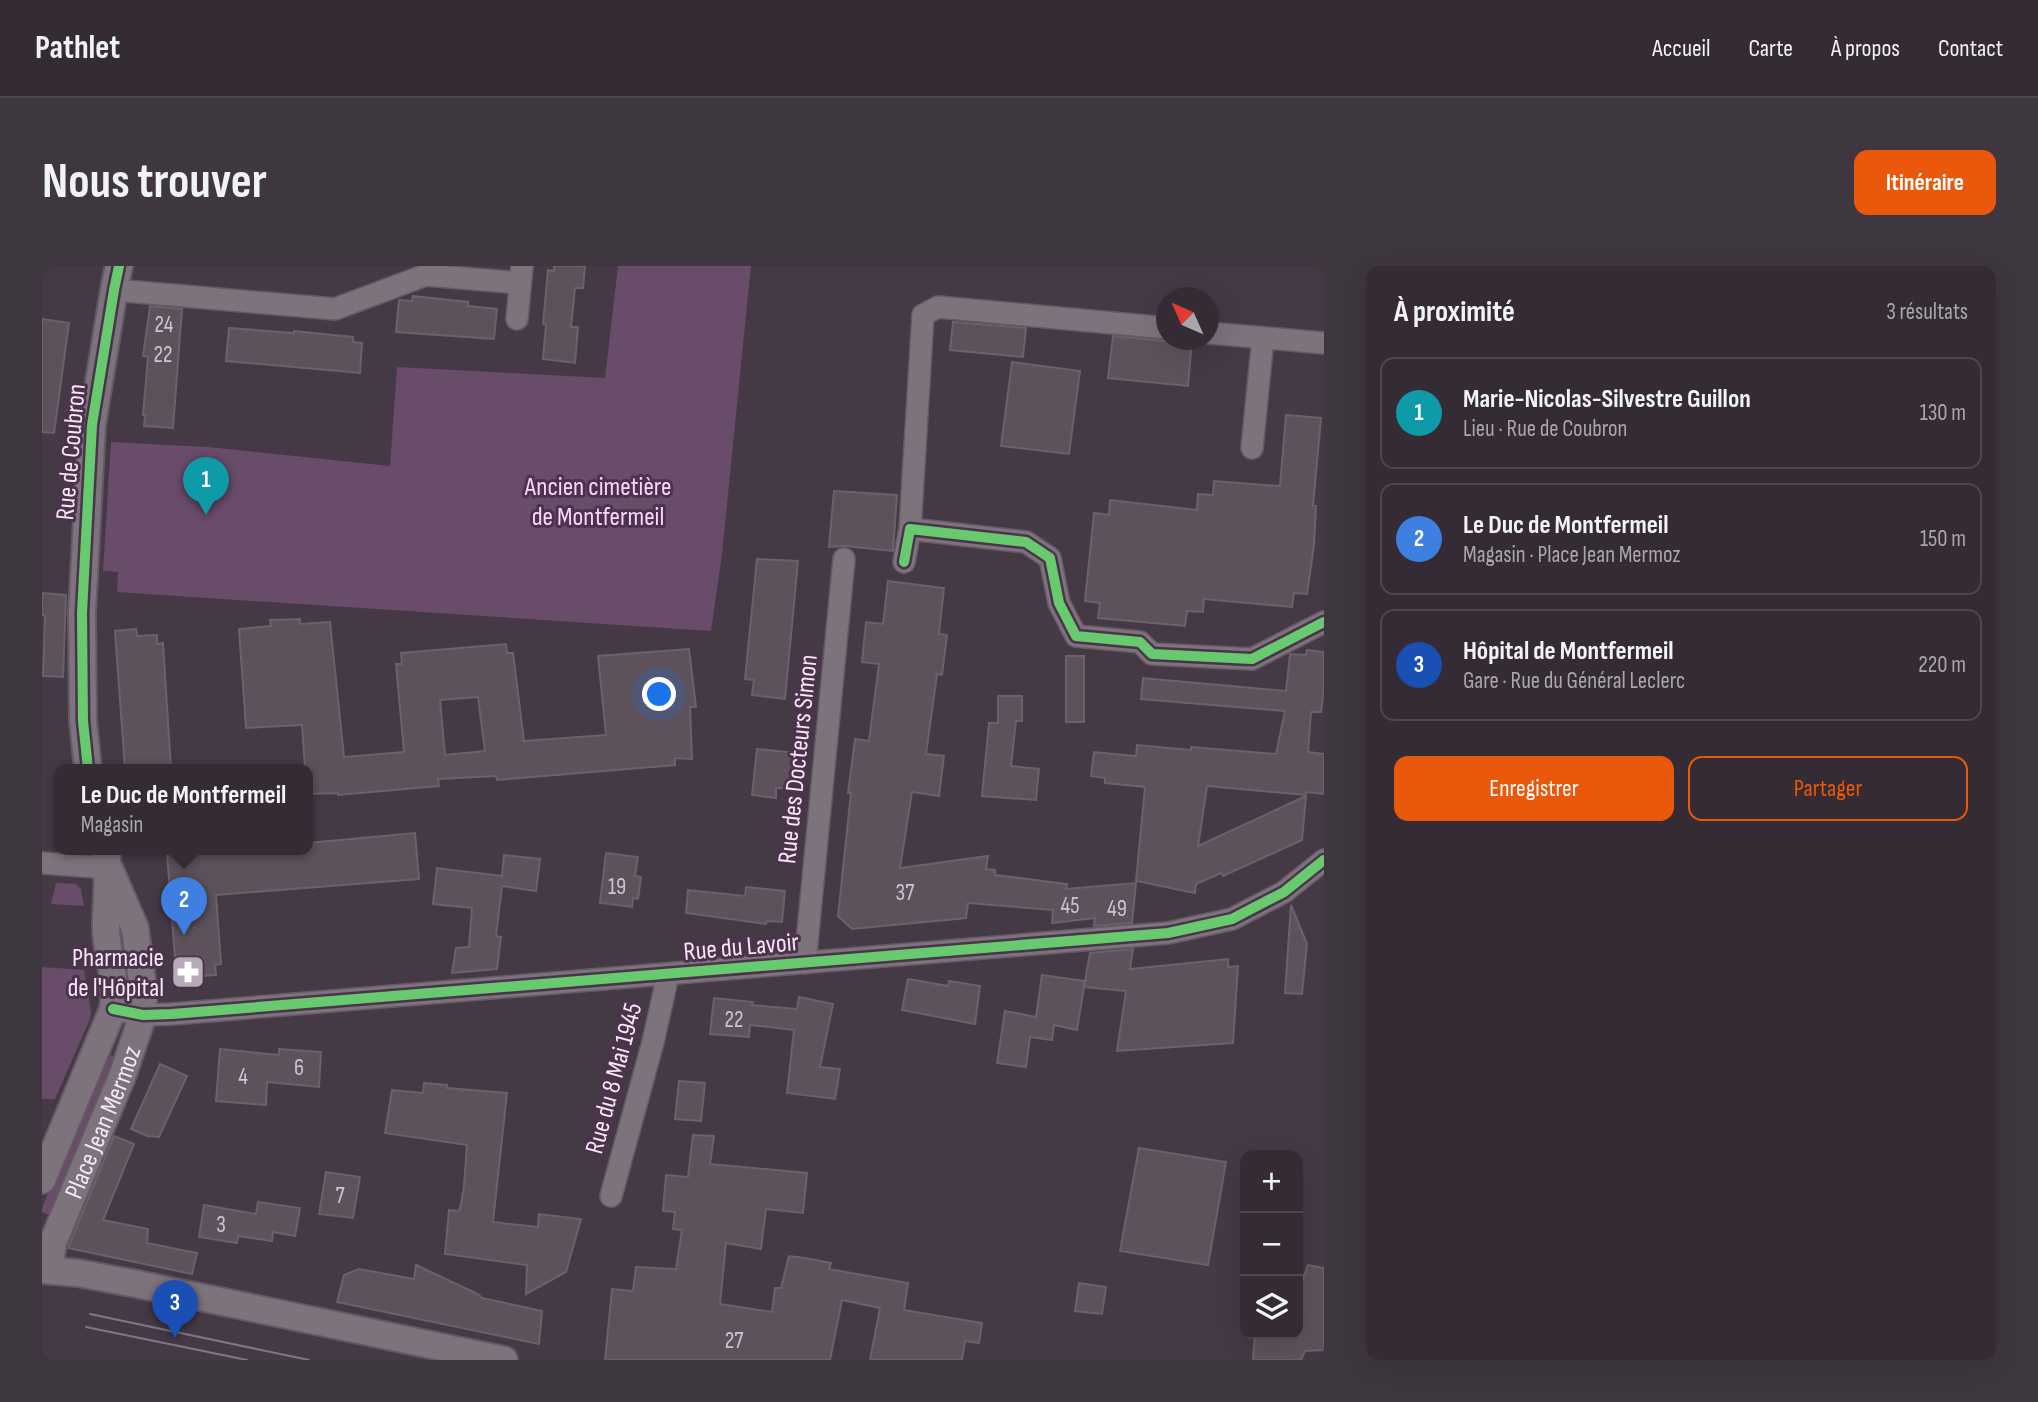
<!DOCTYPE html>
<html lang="fr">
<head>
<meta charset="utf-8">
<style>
  :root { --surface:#342b34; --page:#3f3740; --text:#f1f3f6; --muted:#a9a7ac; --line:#4e474f; --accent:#ea580c }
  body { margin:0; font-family:"Sofia Sans Condensed",sans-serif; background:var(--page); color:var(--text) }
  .controls { position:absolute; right:21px; bottom:21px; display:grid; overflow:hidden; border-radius:14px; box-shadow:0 7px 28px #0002 }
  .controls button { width:63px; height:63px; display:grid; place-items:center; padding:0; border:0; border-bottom:2px solid var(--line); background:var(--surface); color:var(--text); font:35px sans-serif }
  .compass { position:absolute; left:1114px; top:21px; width:63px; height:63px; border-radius:50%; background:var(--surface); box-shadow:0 7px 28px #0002; rotate:315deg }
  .you { position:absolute; left:618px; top:429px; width:24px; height:24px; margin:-18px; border:5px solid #fff; border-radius:50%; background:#1a73e8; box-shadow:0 0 0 10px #1a73e833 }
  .badge { display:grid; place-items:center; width:46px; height:46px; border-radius:50%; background:var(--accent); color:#fff; font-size:23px; font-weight:700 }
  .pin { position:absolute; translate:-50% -58px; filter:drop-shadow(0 2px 4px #0008) }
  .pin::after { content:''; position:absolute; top:37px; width:24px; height:21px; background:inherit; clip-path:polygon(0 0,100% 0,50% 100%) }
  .popup { position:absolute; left:12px; top:498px; width:259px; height:91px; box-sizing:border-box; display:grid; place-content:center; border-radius:14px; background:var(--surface); filter:drop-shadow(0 2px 5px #0005); font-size:23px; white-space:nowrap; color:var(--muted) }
  .popup b { font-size:26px; color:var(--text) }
  .popup::after { content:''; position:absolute; left:50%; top:100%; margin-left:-14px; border:14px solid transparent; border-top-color:var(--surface) }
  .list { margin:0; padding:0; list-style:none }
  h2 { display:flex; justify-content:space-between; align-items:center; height:91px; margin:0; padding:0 28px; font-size:30px }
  h2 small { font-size:23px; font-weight:400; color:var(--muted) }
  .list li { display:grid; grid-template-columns:46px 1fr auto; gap:21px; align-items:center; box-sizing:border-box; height:112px; margin:0 14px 14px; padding:0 14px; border:2px solid var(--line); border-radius:14px }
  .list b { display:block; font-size:26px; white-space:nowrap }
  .list p { margin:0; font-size:23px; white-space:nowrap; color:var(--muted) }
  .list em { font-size:23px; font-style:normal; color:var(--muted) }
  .actions { display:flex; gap:14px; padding:21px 28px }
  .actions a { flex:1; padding:16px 0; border:2px solid var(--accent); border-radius:14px; text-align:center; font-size:24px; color:var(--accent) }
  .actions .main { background:var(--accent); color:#fff }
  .icon { flex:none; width:38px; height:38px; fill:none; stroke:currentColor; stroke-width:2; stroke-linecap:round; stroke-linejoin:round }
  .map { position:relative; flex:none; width:1282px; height:1094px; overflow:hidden; border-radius:14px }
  header { display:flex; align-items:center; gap:42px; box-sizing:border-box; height:98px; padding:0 35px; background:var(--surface); border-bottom:2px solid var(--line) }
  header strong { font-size:33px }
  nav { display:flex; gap:38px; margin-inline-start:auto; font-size:24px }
  .intro { display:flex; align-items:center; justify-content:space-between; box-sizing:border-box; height:168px; padding:0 42px }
  h1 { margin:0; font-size:49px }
  .button { padding:18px 32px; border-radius:14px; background:var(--accent); color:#fff; font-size:24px; font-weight:700 }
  main { display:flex; gap:42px; padding:0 42px }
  aside { flex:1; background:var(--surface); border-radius:14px; box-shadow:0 7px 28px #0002 }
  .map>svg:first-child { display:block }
  .green { fill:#694b6a }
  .building { fill:#5d525b; stroke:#6d606a; stroke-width:2; fill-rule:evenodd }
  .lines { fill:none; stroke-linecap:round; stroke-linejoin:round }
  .minor-casing { stroke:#645965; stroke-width:24 }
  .tertiary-casing { stroke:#645965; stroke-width:30 }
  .minor { stroke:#7d737d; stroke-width:21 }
  .tertiary { stroke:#7d737d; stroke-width:26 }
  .tram { stroke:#817681; stroke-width:2 }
  .cycleway-casing { stroke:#4b334c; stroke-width:15 }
  .cycleway { stroke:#67ca6e; stroke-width:10 }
  .labels { text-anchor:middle; stroke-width:6; stroke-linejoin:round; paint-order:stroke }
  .number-label { font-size:23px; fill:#d0c2d0 }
  .street-label { font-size:26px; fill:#f6e7f7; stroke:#4b334c }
  .park-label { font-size:26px; fill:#fcd5fe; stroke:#4b334c }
  .poi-label { font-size:26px; fill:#f6e7f7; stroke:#4b334c; text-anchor:end }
</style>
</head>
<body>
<header>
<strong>Pathlet</strong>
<nav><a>Accueil</a><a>Carte</a><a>À propos</a><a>Contact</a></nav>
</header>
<div class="intro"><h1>Nous trouver</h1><a class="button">Itinéraire</a></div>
<main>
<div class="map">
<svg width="1282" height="1094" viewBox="0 0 1282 1094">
  <rect width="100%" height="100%" fill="#463946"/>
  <path class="green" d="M576 0H709L680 288 669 365 75 326 76 306 61 305 69 176 166 181 348 200 355 101 563 112Z
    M14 617 34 618 39 623 42 640 9 638Z
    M0 701 42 704 49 745 48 753 13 833H0Z
    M63 787 76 792 11 951 0 946V942Z"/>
  <path class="building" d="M512 0H543L541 22H533L529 61H536L533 97 501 93 504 59 501 58 506 4 512 5Z
    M371 30 426 36V40L455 43 452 73 354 66 357 34 370 35Z
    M108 40 140 43 131 162 102 160 103 149H101L106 91 101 90Z
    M0 53 27 57 12 167 0 166Z
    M911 56 984 62 981 91 908 84Z
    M187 62 252 67V65L311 71V76L320 77 318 107 184 95Z
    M1071 70 1124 75 1150 74 1146 120 1066 112Z
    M970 96 1038 105 1027 188 959 180Z
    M1244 149 1279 152 1271 240H1274L1272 279 1265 328 1252 327 1250 341 1162 333 1161 346 1145 345 1143 360 1056 352 1058 337 1043 335 1052 247 1067 249 1068 234 1155 244 1156 228 1171 229 1172 215 1238 220Z
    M792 225 855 229 851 285 803 280 787 281Z
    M715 293 756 295 743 433 710 429 712 414 703 413Z
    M846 315 902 322 897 368 905 369 900 409 895 408 884 488 902 490 897 530 870 526 858 602 946 590 944 603 953 604V609L1025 618 1024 623 1094 617 1090 657 1052 660 1053 652 1010 657 1011 644 926 637 924 652 810 663 796 650 809 527H806L813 473 827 475 837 398 820 396 824 356 841 358Z
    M0 327 24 329 21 411 1 410 3 349H0Z
    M258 353V358L288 356 302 491 362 486 354 398H360L359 387 464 378 465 387H471L482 475 564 469 556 390 647 383 654 441H648L650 493 633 492V499L455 514 454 510 396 513 397 520 296 529V527L266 528V503H263L260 459 204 462 197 363 229 360 228 354ZM436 431 443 485 403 489 398 434Z
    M94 363 95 370 115 369V378L121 377 129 503H83L73 365Z
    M1265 384 1282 386V422L1279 446H1269L1266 486 1282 488V528L1264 526V529L1165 520 1156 580 1264 530 1260 574 1181 610 1179 607 1154 618 1153 627 1094 615 1103 521 1063 517V512L1049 510 1052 486 1094 490 1095 479 1149 484V481L1234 488 1243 445 1099 433 1101 412 1244 425 1248 388 1264 389Z
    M1024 390H1042V456H1024Z
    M956 430H980V455H974L969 500 997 503 994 534 940 530 947 457H956Z
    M715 483 755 487 753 523 734 522V532L710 529Z
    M373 567 377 613 174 629 179 698 173 699 174 709 160 710V717L135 718 125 588 185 583H266V577Z
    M564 587 596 591 593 610 599 611 596 633 591 632 590 641 558 637Z
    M462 589 498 593 494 625 460 620 454 670 459 671 455 703 410 707 414 682 427 681 430 642 391 638 395 602 460 610Z
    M704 621 743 625 740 656 725 655 724 658 644 647 646 624 703 630Z
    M1249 639 1265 678 1260 728 1243 727Z
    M1091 683 1088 703 1186 693V701L1196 700 1191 777 1075 785 1084 725 1042 721 1048 687Z
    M1000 709 1043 715 1035 764 1012 759 1010 774 988 771 984 801 955 797 963 745 994 751Z
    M866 713 906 720 907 715 938 720 933 758 860 744Z
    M757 731 791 738 778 801 798 803 793 833 745 827 752 764 708 759 707 771 668 768 672 732 711 736 710 739 755 743Z
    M178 783 237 789V783L279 786 277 821 225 816 224 839 174 835Z
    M118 798 145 810 117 871 105 870 89 863Z
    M637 815 663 817 659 855 633 853Z
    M382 817 405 819V822L465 827 451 956 496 961 497 948 539 953 524 1006 484 1028 485 999 403 988 407 944 417 945 419 938 422 920 425 879 343 867 350 824 381 827Z
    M651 869 672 870 668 898 765 907 761 947 724 943 719 983 684 977 678 1038 730 1046 733 1022H739L747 990 763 992 789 997 787 1003 866 1017 862 1044 940 1057 937 1077 923 1075 920 1094H828L838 1042 800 1034 788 1094H563L570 1023 591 1025 594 1001 634 1003 640 964 631 963 633 946 621 945 624 909 646 911Z
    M72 870 92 878 61 954 106 963 105 977 155 987 150 1008 26 982Z
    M1097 882 1184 896 1166 999 1078 985Z
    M284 906 318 911 311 952 277 948Z
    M216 936 258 942 253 970 231 966 230 975 196 970 195 977 157 971 162 939 214 948Z
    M374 999 436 1028 440 1032 500 1045 497 1078 295 1036 302 1009 317 1003 372 1013Z
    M1266 999 1282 1002V1084L1263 1085 1259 1094H1211L1213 1068H1256V1010L1261 1013Z
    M1037 1017 1064 1021 1060 1048 1033 1045Z"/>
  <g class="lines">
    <defs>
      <path id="minor" d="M72 24 293 43 384 9 478 17
        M475 53 480 0
        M1167 67 1282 77
        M1210 182 1221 72
        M868 263 881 49 896 41 1125 62
        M862 296 868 263 984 276 1008 292 1017 337 1034 370 1098 376 1110 388 1210 393 1282 356
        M0 597 67 602
        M763 697 802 293
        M71 743 101 749 130 748 1126 667 1190 653 1242 626 1282 594
        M569 930 611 776 626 709"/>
      <g id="tertiary">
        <path d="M46 503 41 455 40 347 50 159 72 24 77 0"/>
        <path d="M0 914 71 743C76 711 64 690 64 661 64 634 68 609 64 583"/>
        <path d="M0 1004 36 1007 95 1018 462 1094"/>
        <path id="s1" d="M7 1004 11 976 81 808 101 749V722L93 662 67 602"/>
      </g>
    </defs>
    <use href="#minor" class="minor-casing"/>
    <use href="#tertiary" class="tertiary-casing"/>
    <use href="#minor" class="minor"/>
    <use href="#tertiary" class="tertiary"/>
    <path class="tram" d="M48 1048 267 1094
      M44 1061 205 1094"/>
    <defs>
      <path id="cycleway" d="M862 296 868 263 984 276 1008 292 1017 337 1034 370 1098 376 1110 388 1210 393 1282 356
        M46 503 41 455 40 347 50 159 72 24 77 0
        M71 743 101 749 130 748 1126 667 1190 653 1242 626 1282 594"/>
    </defs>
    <use href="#cycleway" class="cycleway-casing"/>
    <use href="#cycleway" class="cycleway"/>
  </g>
  <defs>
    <symbol id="pharmacy-square" viewBox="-11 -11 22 22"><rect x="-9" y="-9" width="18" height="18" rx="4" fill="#b8aab9" stroke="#4b334c"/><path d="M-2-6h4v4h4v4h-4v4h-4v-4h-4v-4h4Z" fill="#fff"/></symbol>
  </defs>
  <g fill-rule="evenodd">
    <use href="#pharmacy-square" x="127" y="687" width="38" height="38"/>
  </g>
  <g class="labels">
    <g class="number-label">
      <text x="122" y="66">24</text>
      <text x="121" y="96">22</text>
      <text x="575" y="628">19</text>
      <text x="863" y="634">37</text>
      <text x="1028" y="647">45</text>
      <text x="1075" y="650">49</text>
      <text x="692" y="761">22</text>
      <text x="257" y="809">6</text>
      <text x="201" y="818">4</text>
      <text x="298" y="937">7</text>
      <text x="179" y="966">3</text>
      <text x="692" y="1082">27</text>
    </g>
    <g class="street-label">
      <text transform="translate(28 186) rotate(-85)" y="9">Rue de Coubron</text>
      <text transform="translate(755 493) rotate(-84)" y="9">Rue des Docteurs Simon</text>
      <text transform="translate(699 680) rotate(-5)" y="9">Rue du Lavoir</text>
      <text transform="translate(571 812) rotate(-75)" y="9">Rue du 8 Mai 1945</text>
      <text dy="9" stroke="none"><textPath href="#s1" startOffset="158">Place Jean Mermoz</textPath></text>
    </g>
    <g class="park-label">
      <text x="556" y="229">Ancien cimetière<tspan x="556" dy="30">de Montfermeil</tspan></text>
    </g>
    <g class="poi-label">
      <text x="122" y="700">Pharmacie<tspan x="122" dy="30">de l'Hôpital</tspan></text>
    </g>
  </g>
</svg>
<div class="controls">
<button>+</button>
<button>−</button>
<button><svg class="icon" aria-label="layers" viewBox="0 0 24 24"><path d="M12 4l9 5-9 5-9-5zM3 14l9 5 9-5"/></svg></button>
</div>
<svg class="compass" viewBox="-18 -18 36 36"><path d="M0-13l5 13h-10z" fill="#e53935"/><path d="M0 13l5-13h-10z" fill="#a9a7ac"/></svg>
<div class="you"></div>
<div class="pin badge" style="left:164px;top:249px;background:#0f9aa8">1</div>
<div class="pin badge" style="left:142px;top:669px;background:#3f7fe0">2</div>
<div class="popup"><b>Le Duc de Montfermeil</b>Magasin</div>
<div class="pin badge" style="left:133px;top:1072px;background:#1a4fb4">3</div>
</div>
<aside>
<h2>À proximité<small>3 résultats</small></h2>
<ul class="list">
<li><span class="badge" style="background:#0f9aa8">1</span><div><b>Marie-Nicolas-Silvestre Guillon</b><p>Lieu · Rue de Coubron</p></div><em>130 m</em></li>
<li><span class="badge" style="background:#3f7fe0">2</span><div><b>Le Duc de Montfermeil</b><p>Magasin · Place Jean Mermoz</p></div><em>150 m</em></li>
<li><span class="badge" style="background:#1a4fb4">3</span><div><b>Hôpital de Montfermeil</b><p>Gare · Rue du Général Leclerc</p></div><em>220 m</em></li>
</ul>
<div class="actions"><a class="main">Enregistrer</a><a>Partager</a></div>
</aside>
</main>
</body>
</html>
